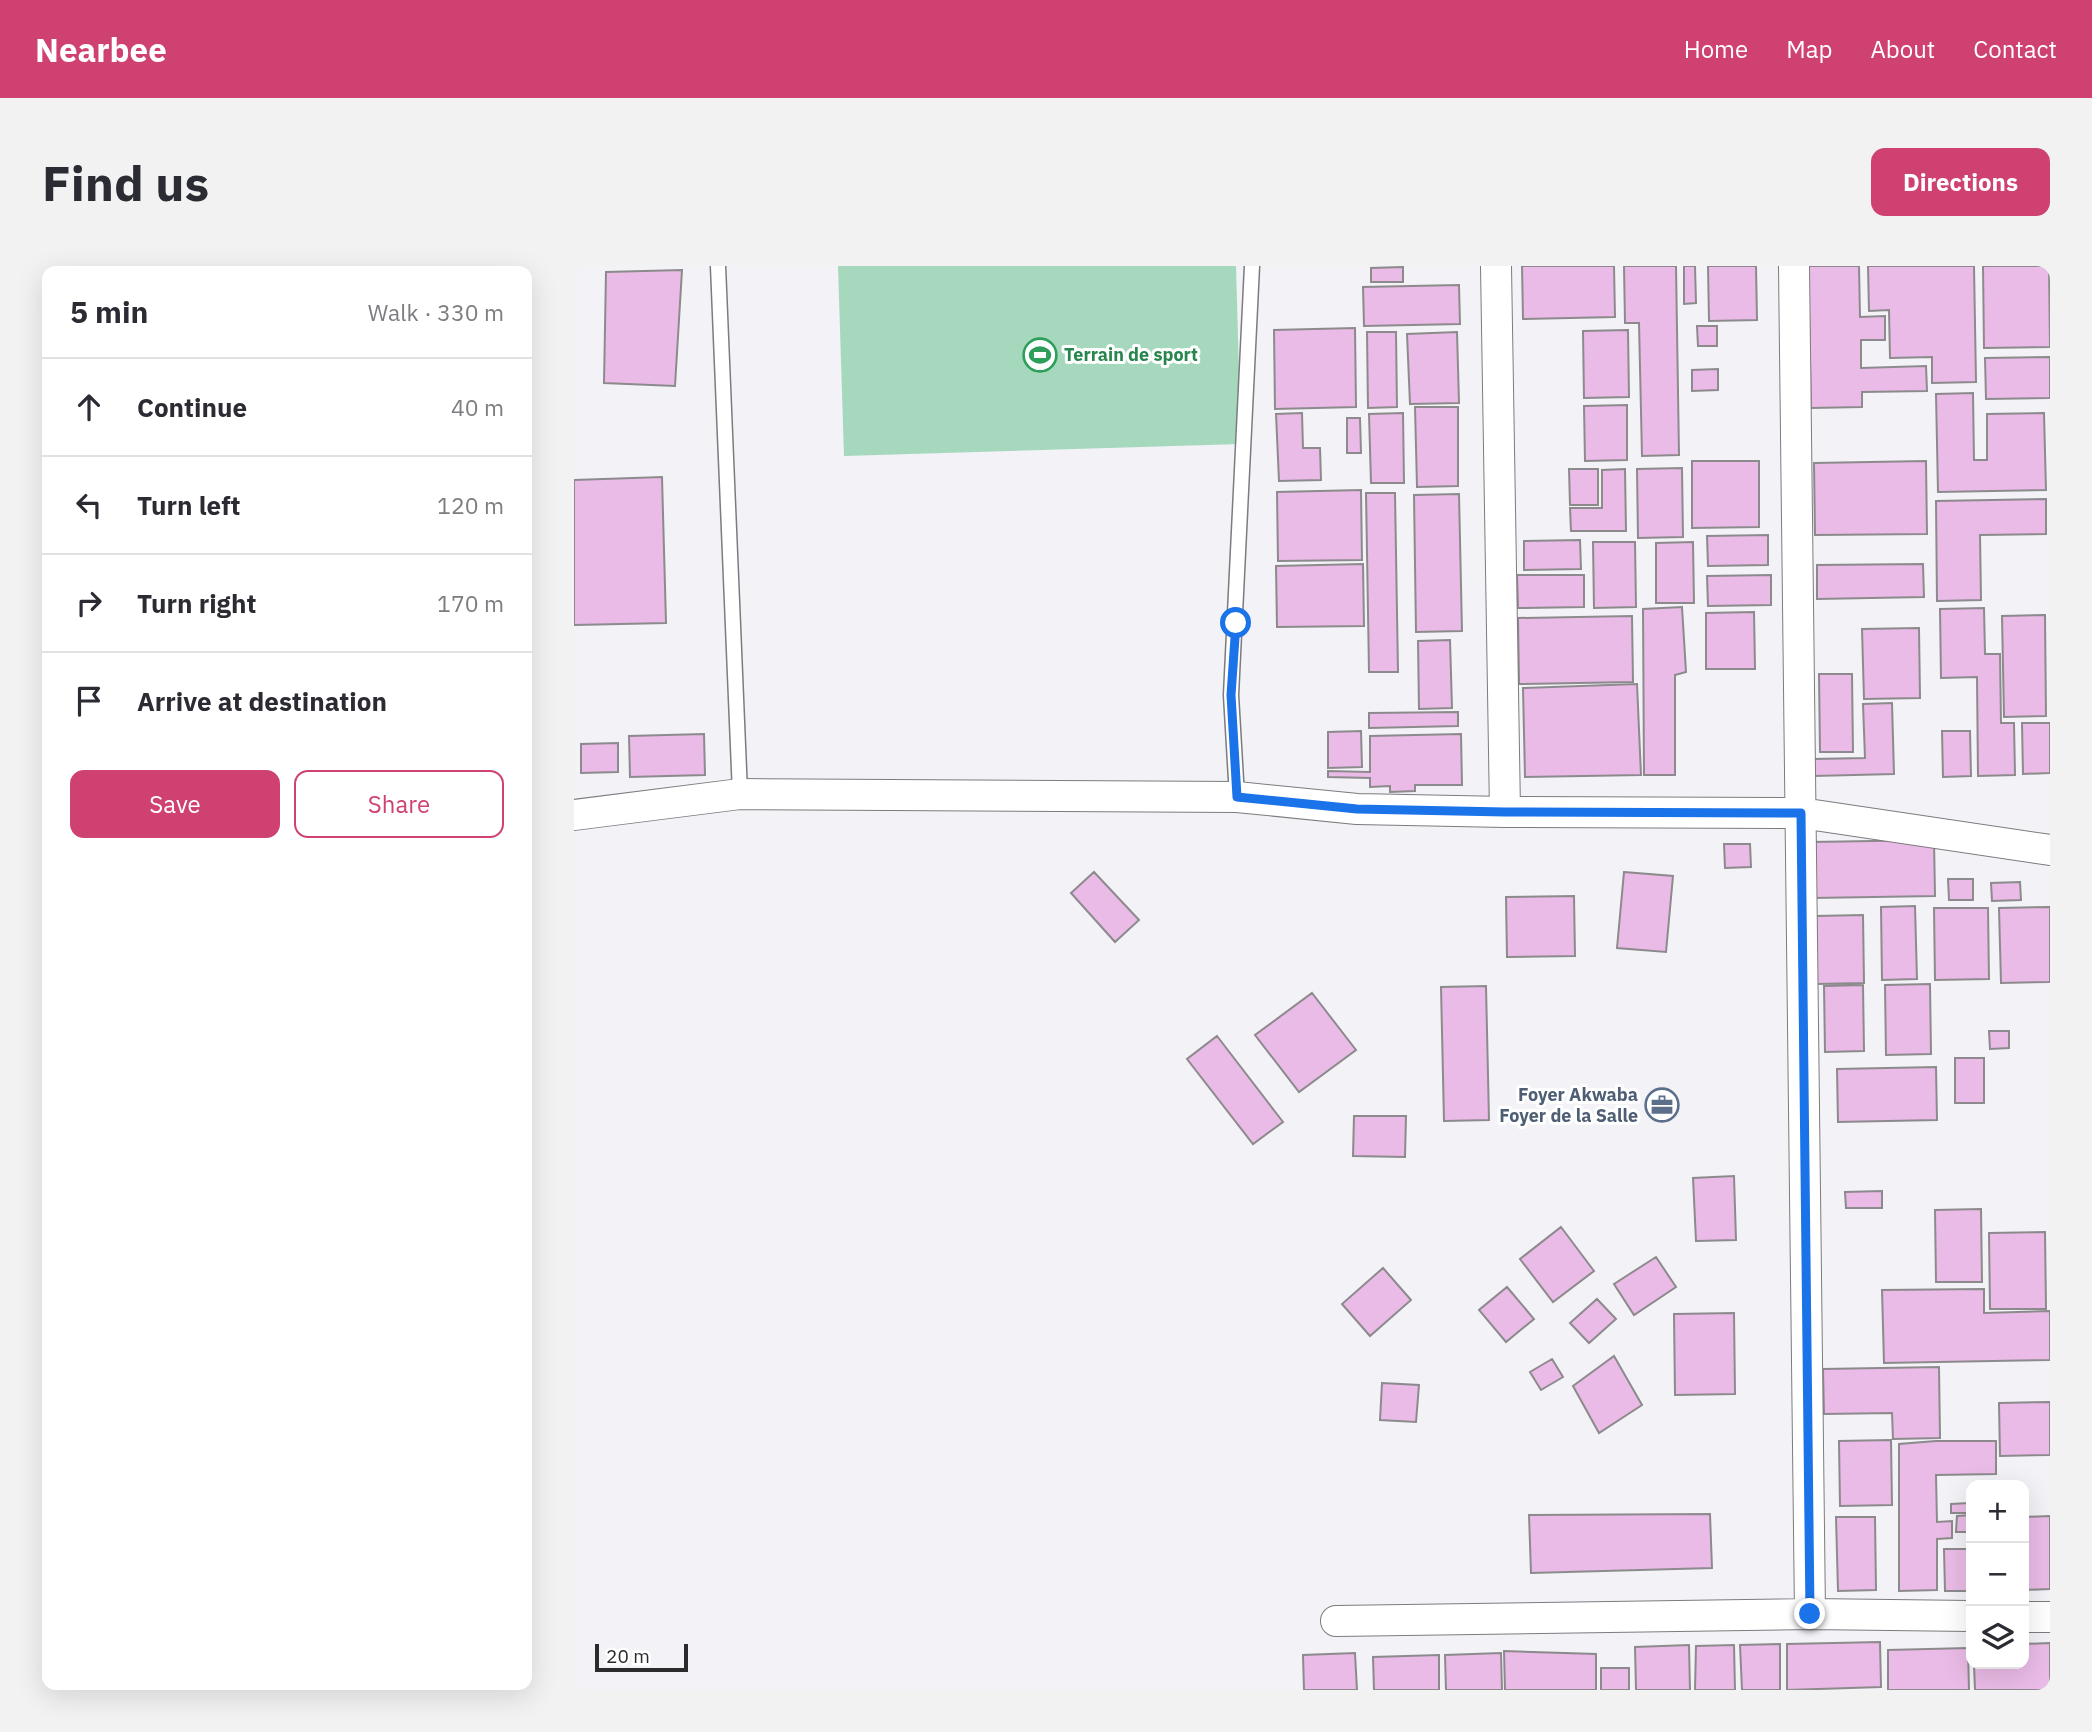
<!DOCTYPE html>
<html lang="en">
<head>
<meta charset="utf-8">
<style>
  :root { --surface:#fff; --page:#f2f2f3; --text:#2b2b33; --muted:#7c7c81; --line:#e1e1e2; --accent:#ce4171 }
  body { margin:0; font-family:"IBM Plex Sans",sans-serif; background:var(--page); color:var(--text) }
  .controls { position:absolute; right:21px; bottom:21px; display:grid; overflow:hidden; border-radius:14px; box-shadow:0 7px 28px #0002 }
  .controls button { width:63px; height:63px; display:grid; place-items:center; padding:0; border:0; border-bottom:2px solid var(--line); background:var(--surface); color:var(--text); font:35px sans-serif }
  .scale { position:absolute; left:21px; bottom:18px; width:93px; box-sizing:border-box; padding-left:7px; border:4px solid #2b2b2d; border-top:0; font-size:19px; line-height:24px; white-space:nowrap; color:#2b2b2d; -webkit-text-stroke:5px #fff; paint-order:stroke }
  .stop { position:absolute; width:21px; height:21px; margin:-16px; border:5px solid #1a73e8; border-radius:50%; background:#fff }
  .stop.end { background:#1a73e8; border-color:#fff; box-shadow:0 2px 7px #0008 }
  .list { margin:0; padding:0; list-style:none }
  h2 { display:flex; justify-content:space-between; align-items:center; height:91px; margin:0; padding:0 28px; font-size:30px }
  h2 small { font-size:23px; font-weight:400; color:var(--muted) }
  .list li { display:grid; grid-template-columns:46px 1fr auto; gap:21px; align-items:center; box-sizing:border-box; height:98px; padding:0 28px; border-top:2px solid var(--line) }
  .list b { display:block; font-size:26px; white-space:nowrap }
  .list em { font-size:23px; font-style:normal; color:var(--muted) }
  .actions { display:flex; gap:14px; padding:21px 28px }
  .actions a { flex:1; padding:16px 0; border:2px solid var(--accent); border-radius:14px; text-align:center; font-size:24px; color:var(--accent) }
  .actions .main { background:var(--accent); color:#fff }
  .icon { flex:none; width:38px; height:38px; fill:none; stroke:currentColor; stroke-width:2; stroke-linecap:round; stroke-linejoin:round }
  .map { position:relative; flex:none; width:1476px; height:1424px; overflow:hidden; border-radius:14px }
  header { display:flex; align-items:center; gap:42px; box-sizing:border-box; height:98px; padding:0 35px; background:var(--accent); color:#fff }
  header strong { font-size:33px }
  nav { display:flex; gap:38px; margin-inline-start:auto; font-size:24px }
  .intro { display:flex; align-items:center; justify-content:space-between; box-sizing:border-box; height:168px; padding:0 42px }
  h1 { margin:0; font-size:49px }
  .button { padding:18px 32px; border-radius:14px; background:var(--accent); color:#fff; font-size:24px; font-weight:700 }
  main { display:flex; gap:42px; padding:0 42px }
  aside { flex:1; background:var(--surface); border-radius:14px; box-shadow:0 7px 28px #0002 }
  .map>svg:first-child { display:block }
  .green { fill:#a5d8bd }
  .building { fill:#eabbe6; stroke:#8d8a8d; stroke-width:2 }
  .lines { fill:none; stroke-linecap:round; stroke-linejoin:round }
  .lane-casing { stroke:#7c7c7f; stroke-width:17 }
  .street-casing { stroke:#7c7c7f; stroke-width:32 }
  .lane { stroke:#fff; stroke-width:14 }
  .street { stroke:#fff; stroke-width:30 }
  .route { stroke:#1a73e8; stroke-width:9 }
  .labels { text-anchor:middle; stroke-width:6; stroke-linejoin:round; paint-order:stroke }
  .leisure-label { font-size:18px; font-weight:bold; fill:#27864d; stroke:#fff; text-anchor:start }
  .service-label { font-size:18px; font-weight:bold; fill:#4e5e75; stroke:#fff; text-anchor:end }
</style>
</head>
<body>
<header>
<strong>Nearbee</strong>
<nav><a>Home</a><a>Map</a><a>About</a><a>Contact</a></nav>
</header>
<div class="intro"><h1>Find us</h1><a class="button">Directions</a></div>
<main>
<aside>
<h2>5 min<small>Walk · 330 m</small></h2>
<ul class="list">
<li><svg class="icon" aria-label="ahead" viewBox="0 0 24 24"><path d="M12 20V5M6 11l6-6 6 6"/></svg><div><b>Continue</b></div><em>40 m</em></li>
<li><svg class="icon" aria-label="left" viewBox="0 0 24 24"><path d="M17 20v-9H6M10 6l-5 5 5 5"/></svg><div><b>Turn left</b></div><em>120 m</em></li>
<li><svg class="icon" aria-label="right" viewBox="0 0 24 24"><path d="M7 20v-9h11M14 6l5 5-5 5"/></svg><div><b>Turn right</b></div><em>170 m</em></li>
<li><svg class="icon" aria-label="arrive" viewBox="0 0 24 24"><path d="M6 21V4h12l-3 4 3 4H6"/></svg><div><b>Arrive at destination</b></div></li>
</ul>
<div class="actions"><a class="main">Save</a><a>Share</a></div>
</aside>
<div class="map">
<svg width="1476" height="1424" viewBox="0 0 1476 1424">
  <rect width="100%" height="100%" fill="#f2f2f7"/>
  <path class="green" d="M264 0H662L667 178 270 190Z"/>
  <path class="building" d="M948 0H1040L1041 51 949 53Z
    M1050 0H1102L1105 189 1068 190 1065 57H1051Z
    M1110 0H1121L1122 37 1110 38Z
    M1134 0H1182L1183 54 1135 55Z
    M1234 0H1285L1286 51 1311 50V74H1287V102L1352 100 1353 125 1288 126V141L1237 142Z
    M1294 0H1400L1402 116 1358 117V91L1316 92 1315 44 1295 45Z
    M1409 0H1475L1476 81 1410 82Z
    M829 1V16H797V2Z
    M108 4 101 120 30 117 32 6Z
    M885 19 886 58 790 60 789 21Z
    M1123 60H1143V80H1124Z
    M781 62 782 141 701 143 700 64Z
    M1054 64 1055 131 1010 132 1009 65Z
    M793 66H822L823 141 794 142Z
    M883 66 885 137 836 138 833 68Z
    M1476 91V132L1412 133 1411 92Z
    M1144 103V124L1118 125V104Z
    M1399 127 1400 194H1413V148L1470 147 1472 224 1364 226 1362 128Z
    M1053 139V194L1011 195 1010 140Z
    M841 141H884V220L843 221Z
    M728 147 729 182H746L747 214 705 215 702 148Z
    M829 147 830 217H797L795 148Z
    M773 152H786L787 187H773Z
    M1118 195H1185V261L1118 262Z
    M1352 195 1353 268 1241 269 1240 197Z
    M1108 202 1109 271 1064 272 1063 203Z
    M995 203H1024V239H996Z
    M1051 203 1052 265H997L996 242H1028V204Z
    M88 211 92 357 0 359V214Z
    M787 224 788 294 704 295 703 226Z
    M792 227H821L824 406H795Z
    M885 228 888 365 842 366 840 229Z
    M1472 233V268L1406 269 1407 334 1363 335 1362 235Z
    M1194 269V299L1134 300 1133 270Z
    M1006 274 1007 303 950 304V275Z
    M1019 276H1061L1062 341 1020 342Z
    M1119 276 1120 337H1082V277Z
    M789 298 790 360 703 361 702 300Z
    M1349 298 1350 331 1243 333V299Z
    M943 309H1010V341L944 342Z
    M1197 309V339L1134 340 1133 310Z
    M1108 341 1112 406 1101 409V509H1070L1069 343Z
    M1410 342 1411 388H1426L1427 457H1440L1441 509 1404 510 1403 411 1367 412 1366 343Z
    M1180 346 1181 403H1132V347Z
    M1471 349 1472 450 1430 451 1428 350Z
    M1058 350 1059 416 945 418 944 352Z
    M1345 362 1346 432 1290 433 1288 363Z
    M876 374 878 442 845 443 844 375Z
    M1245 408H1278L1279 486H1246Z
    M1063 418 1067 509 951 511 949 422Z
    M1318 437 1320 508 1240 510 1239 493 1291 492 1289 438Z
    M884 446V460L795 462V447Z
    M1448 457H1476V507L1449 508Z
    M787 465 788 501 754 502V466Z
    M1368 465H1396L1397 510 1369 511Z
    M130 468 131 509 56 511 55 470Z
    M887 468 888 519H841V525L816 526V520L796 521V512L754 511V505L796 506V470Z
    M44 477V506L7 507V478Z
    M1360 574 1361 630 1238 632 1237 576Z
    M1150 578H1176L1177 601 1151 602Z
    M520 606 565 654 541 676 497 627Z
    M1050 606 1099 610 1092 686 1043 682Z
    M1374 613H1399V634H1375Z
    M1446 616 1447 634 1418 635 1417 617Z
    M1000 630 1001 690 933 691 932 631Z
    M1341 640 1343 713 1308 714 1307 641Z
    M1476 641V716L1427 717 1425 642Z
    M1360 642H1414L1415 713 1361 714Z
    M1289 649 1290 717 1243 718 1242 650Z
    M1356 718 1357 788 1312 789 1311 719Z
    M1289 719 1290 785 1251 786 1250 720Z
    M912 720 915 854 870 855 867 721Z
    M738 727 782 784 725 826 681 769Z
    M1415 765H1435V782L1416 783Z
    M643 770 709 856 679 878 613 793Z
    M1381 792H1410V837H1381Z
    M1362 801 1363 854 1264 856 1263 803Z
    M780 850H832L831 891 779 890Z
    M1160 910 1162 974 1122 975 1119 912Z
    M1308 925V942H1272L1271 926Z
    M1407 943 1408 1016H1362L1361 944Z
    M987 961 1020 1005 979 1036 946 993Z
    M1471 966 1472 1043H1416L1415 967Z
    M1082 991 1102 1021 1060 1049 1040 1018Z
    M809 1002 837 1034 796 1070 768 1038Z
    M933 1021 960 1053 932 1076 905 1044Z
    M1410 1023V1047L1476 1045V1094L1310 1097 1308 1024Z
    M1023 1033 1042 1053 1015 1077 996 1057Z
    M1160 1047 1161 1128 1101 1129 1100 1048Z
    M1040 1090 1068 1139 1025 1167 999 1120Z
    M978 1093 989 1111 967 1124 956 1106Z
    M1365 1101 1366 1172 1319 1173 1318 1147 1250 1148 1249 1103Z
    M808 1117 845 1119 842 1156 806 1154Z
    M1476 1136V1189L1426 1190 1425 1137Z
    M1317 1174 1318 1239 1266 1240 1265 1175Z
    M1362 1175H1422V1208L1362 1209 1363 1256 1378 1255V1272L1363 1273V1324L1325 1325V1178Z
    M1395 1237V1247H1377V1238Z
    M1136 1248 1138 1302 957 1307 955 1249Z
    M1397 1249V1266H1382L1383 1250Z
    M1476 1250V1323L1450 1324V1251Z
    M1262 1251H1301L1302 1324 1264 1325Z
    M1370 1283H1397V1325H1371Z
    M1306 1376 1307 1421 1213 1424V1378Z
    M1476 1377V1424H1401L1400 1398H1450V1378Z
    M1206 1378V1424H1168L1166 1379Z
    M1115 1379 1116 1424H1062L1061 1381Z
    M1160 1379 1161 1424H1121L1122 1380Z
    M1394 1382 1395 1424H1314V1384Z
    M930 1385 1022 1388V1424H931Z
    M781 1387 783 1424H730L729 1389Z
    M927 1387 928 1424H872L871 1389Z
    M865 1389V1424H800L799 1391Z
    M1027 1402H1055V1424H1027Z"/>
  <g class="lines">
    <defs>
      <path id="lane" d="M144 0 166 528
        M663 531 657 429 678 0"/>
      <path id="street" d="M922 0 931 546
        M1220 0 1236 1348
        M0 549 166 528 663 531 783 543 931 546 1227 547 1476 584
        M1450 1351H1476
        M762 1355 1236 1348 1397 1350"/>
    </defs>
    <use href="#lane" class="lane-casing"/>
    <use href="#street" class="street-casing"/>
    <use href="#lane" class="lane"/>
    <use href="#street" class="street"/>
  </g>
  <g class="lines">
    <path class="route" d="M662 357 657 429 663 531 783 543 931 546 1227 547 1236 1348"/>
  </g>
  <defs>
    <symbol id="stadium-ring" viewBox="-11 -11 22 22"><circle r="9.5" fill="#fff" stroke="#2e9e5b" stroke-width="1.5"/><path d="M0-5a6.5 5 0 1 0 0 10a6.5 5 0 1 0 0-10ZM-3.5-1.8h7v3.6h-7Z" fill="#2e9e5b"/></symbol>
    <symbol id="office-ring" viewBox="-11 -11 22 22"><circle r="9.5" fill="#fff" stroke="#5c6f8a" stroke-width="1.5"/><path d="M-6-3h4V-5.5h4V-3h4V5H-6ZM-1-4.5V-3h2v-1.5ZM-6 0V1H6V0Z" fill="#5c6f8a"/></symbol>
  </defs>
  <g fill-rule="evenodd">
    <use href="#stadium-ring" x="447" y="70" width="38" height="38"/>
    <use href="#office-ring" x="1069" y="820" width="38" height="38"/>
  </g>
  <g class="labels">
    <g class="leisure-label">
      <text x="490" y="95">Terrain de sport</text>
    </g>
    <g class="service-label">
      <text x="1064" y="835">Foyer Akwaba<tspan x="1064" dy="21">Foyer de la Salle</tspan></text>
    </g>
  </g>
</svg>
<div class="controls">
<button>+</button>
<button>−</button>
<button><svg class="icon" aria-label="layers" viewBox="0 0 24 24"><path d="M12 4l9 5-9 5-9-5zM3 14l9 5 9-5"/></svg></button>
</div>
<div class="scale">20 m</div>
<div class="stop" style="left:662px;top:357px"></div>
<div class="stop end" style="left:1236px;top:1348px"></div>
</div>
</main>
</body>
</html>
